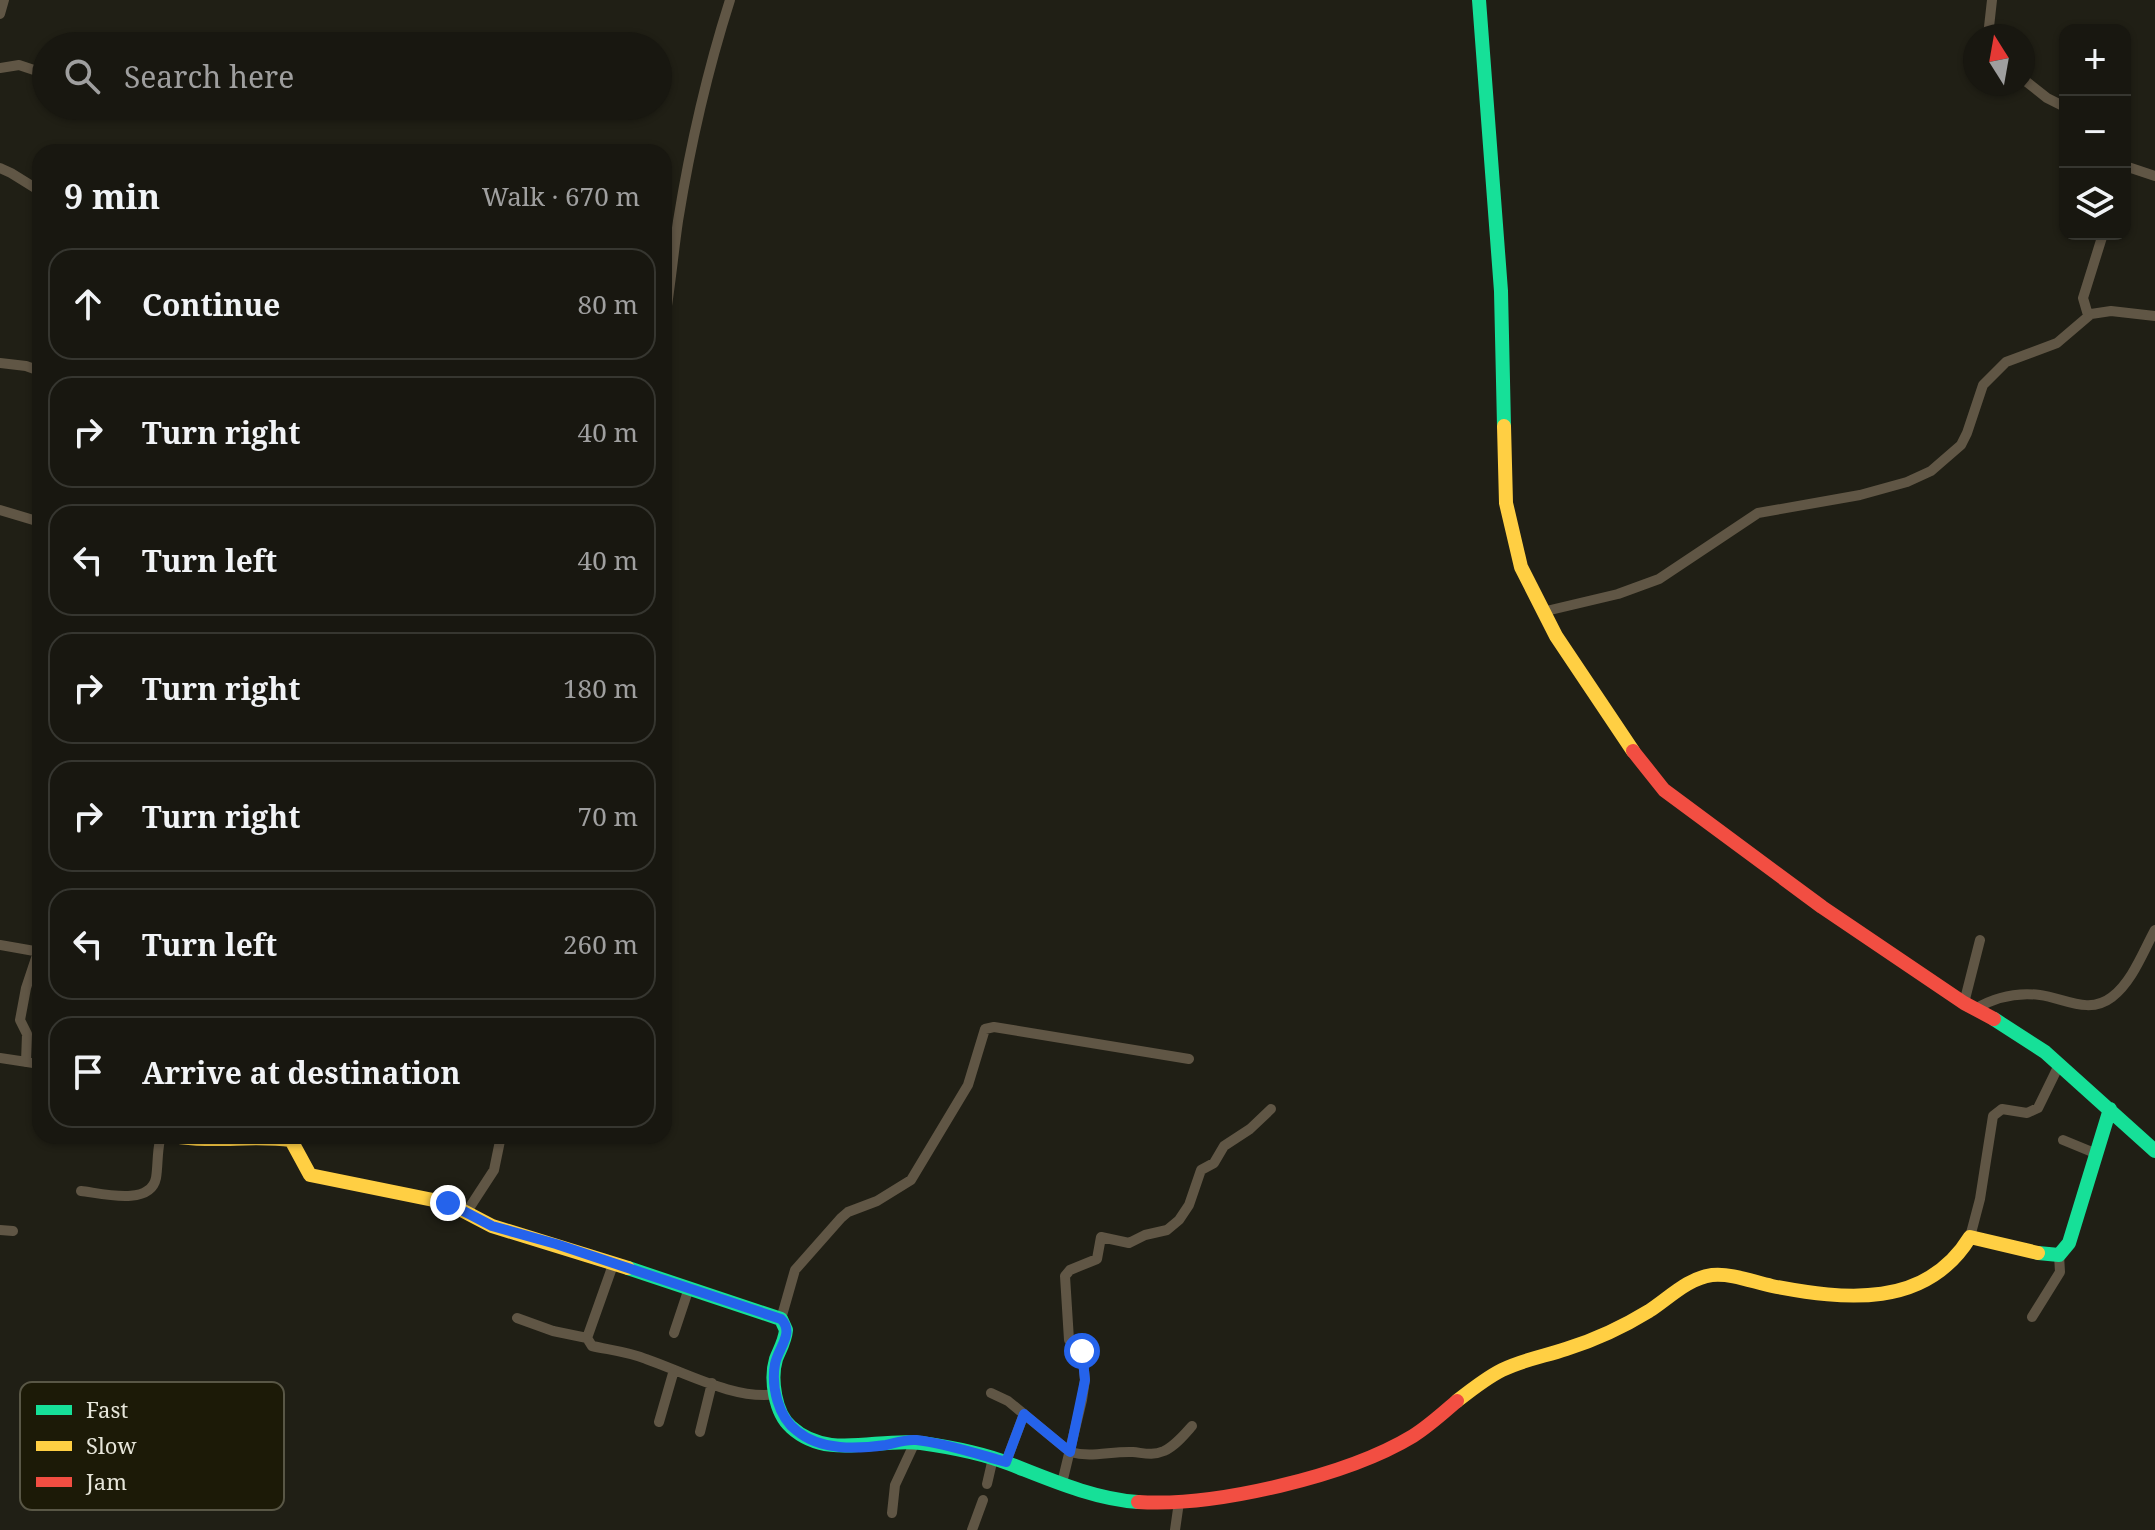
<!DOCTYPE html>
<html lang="en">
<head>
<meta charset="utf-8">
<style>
  :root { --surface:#181710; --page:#212019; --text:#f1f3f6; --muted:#9f9f9f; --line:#363630 }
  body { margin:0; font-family:"Noto Serif",serif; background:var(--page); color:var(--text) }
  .controls { position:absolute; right:24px; top:24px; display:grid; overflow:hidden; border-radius:16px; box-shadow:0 2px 6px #0004 }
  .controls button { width:72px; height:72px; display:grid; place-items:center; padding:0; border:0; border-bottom:2px solid var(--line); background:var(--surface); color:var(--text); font:40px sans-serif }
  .compass { position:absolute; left:1963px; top:24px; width:72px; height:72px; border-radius:50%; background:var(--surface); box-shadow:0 2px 6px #0004; rotate:349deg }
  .stop { position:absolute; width:24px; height:24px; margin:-18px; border:6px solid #2563eb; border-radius:50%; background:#fff }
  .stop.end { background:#2563eb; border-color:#fff; box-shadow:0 2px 8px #0008 }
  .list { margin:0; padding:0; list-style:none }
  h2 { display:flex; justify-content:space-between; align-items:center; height:104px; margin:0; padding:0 32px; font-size:34px }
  h2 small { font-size:26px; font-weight:400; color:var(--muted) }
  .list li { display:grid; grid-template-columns:52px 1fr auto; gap:24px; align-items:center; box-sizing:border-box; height:112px; margin:0 16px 16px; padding:0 16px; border:2px solid var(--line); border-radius:24px }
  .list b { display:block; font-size:30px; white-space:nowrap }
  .list em { font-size:26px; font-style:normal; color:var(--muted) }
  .icon { flex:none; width:44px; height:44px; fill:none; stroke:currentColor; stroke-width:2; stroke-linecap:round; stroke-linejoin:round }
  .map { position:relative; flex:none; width:2155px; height:1530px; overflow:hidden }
  .search { position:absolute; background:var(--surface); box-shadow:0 2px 6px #0004; left:32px; top:32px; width:640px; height:88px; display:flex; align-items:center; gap:20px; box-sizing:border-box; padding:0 28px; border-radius:44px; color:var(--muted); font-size:30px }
  .panel { position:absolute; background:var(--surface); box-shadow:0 2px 6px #0004; left:32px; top:144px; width:640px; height:1000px; border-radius:24px }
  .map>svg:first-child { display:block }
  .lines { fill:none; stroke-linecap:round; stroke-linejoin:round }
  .street { stroke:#605645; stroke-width:10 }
  .fast { stroke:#16e098; stroke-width:14 }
  .slow { stroke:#ffcf43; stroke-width:14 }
  .jam { stroke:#f24e42; stroke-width:14 }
  .route { stroke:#2563eb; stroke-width:10 }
  .key { fill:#1c1a07; stroke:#595746; stroke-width:2 }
  .key-label { font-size:22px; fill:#e6e5d9 }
</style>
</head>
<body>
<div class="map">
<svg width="2155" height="1530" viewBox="0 0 2155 1530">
  <rect width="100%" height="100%" fill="#201f15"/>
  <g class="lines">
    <path class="street" d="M0 14 4 0
      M1988 36 1992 0
      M0 68 19 65 46 74
      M2023 79 2047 98 2065 107
      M128 106 142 111
      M2125 166 2155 176
      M0 168 11 173 40 191
      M2088 315 2083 298 2103 234
      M664 325C670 290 673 256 678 221 690 147 707 72 730 0
      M0 363 26 366 40 371
      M0 510 40 522
      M1542 612 1618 594 1659 579 1758 513 1860 495 1907 482 1931 471 1961 445 1967 433 1983 385 2006 362 2057 343 2091 314 2111 311 2155 316
      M0 945 40 952
      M1964 1003 1980 940
      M1975 1009C1995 997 2016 992 2040 995 2064 998 2089 1015 2112 997 2132 982 2143 952 2155 930
      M0 1058 40 1064
      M26 1062 27 1034 20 1020 26 988 40 946
      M2063 1140 2097 1154
      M81 1191C100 1193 150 1207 156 1178 158 1166 157 1153 160 1140L167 1136
      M466 1213 494 1170 501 1136
      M0 1230 13 1231
      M1970 1237 1980 1199 1993 1116 2002 1109 2027 1113 2038 1108 2059 1065
      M2032 1317 2060 1272 2059 1255
      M517 1318 553 1331 587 1338 592 1346C610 1350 629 1352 646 1359 684 1372 736 1401 777 1394
      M781 1319 795 1270 841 1218 848 1212 877 1201 911 1180 968 1085 985 1029 994 1027 1189 1059
      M674 1333 689 1288
      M587 1338 614 1262
      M991 1393 1008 1401 1070 1452C1092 1458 1110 1451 1133 1452 1144 1453 1152 1456 1164 1451 1175 1446 1184 1435 1192 1426
      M659 1422 674 1370
      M700 1432 712 1383
      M1006 1462 1024 1414
      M1062 1483 1082 1400 1085 1380 1082 1351 1069 1340 1065 1276 1070 1270 1097 1259 1101 1237 1129 1243 1145 1235 1167 1230 1179 1220 1189 1205 1201 1170 1214 1163 1224 1146 1250 1129 1271 1109
      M987 1484 993 1458
      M892 1513 895 1485 916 1440
      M972 1530 983 1500
      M1175 1530 1179 1502"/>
    <path class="fast" d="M1479 0 1501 291 1504 426
      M1994 1019 2045 1052 2155 1151
      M2038 1253 2059 1255 2069 1243 2110 1109
      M628 1268 781 1319 786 1330C785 1341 780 1349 776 1359 770 1379 775 1413 791 1427 828 1461 878 1437 921 1443 950 1447 982 1453 1010 1464 1051 1480 1094 1499 1138 1502"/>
    <path class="slow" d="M1504 426 1506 503 1521 567 1556 636 1633 751
      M174 1136C213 1143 252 1135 291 1140L310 1175 448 1203 492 1226 628 1268
      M1457 1401C1471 1390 1486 1378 1502 1370 1522 1360 1545 1356 1566 1349 1595 1340 1623 1327 1649 1311 1669 1298 1688 1278 1712 1275 1732 1273 1753 1282 1772 1286 1845 1300 1926 1309 1970 1237L2038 1253"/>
    <path class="jam" d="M1633 751 1664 790 1822 907 1964 1003 1994 1019
      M1138 1502C1215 1507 1347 1476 1413 1436 1429 1426 1443 1413 1457 1401"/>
  </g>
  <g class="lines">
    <path class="route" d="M448 1203 492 1226 556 1244 781 1319C795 1333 778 1348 775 1364 771 1386 778 1417 797 1431 821 1451 857 1449 886 1445 895 1443 906 1439 916 1440 945 1443 977 1454 1006 1462L1024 1414 1070 1452 1085 1380 1082 1351"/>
  </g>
  <rect x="20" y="1382" width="264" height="128" rx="12" class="key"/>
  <rect x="36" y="1405" width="36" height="10" fill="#16e098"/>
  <rect x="36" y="1441" width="36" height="10" fill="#ffcf43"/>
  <rect x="36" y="1477" width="36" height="10" fill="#f24e42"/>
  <g class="key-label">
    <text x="86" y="1418">Fast</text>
    <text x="86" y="1454">Slow</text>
    <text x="86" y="1490">Jam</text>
  </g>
</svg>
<div class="controls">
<button>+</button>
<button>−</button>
<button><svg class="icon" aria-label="layers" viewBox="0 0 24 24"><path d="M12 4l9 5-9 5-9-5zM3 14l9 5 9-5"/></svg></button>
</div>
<svg class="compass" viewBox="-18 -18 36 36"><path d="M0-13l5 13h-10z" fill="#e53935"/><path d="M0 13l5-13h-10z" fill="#9f9f9f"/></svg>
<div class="stop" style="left:1082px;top:1351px"></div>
<div class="stop end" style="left:448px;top:1203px"></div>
<div class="search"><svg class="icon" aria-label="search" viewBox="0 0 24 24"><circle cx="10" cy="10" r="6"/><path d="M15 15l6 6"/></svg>Search here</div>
<section class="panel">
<h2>9 min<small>Walk · 670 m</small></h2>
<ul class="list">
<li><svg class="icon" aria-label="ahead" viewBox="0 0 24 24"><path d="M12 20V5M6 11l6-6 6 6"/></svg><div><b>Continue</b></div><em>80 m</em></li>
<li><svg class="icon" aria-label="right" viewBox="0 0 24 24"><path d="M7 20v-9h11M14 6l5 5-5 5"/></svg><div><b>Turn right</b></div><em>40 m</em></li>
<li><svg class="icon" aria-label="left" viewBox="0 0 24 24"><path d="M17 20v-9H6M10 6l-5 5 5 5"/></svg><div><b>Turn left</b></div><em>40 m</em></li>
<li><svg class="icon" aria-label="right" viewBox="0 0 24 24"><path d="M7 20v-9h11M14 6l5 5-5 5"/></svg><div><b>Turn right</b></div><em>180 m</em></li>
<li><svg class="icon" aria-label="right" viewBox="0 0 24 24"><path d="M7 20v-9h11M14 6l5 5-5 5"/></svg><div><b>Turn right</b></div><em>70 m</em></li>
<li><svg class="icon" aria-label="left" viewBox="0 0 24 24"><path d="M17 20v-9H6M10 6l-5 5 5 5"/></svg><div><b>Turn left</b></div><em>260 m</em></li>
<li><svg class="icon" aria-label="arrive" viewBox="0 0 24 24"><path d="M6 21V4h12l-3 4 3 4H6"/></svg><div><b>Arrive at destination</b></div></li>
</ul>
</section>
</div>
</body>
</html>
